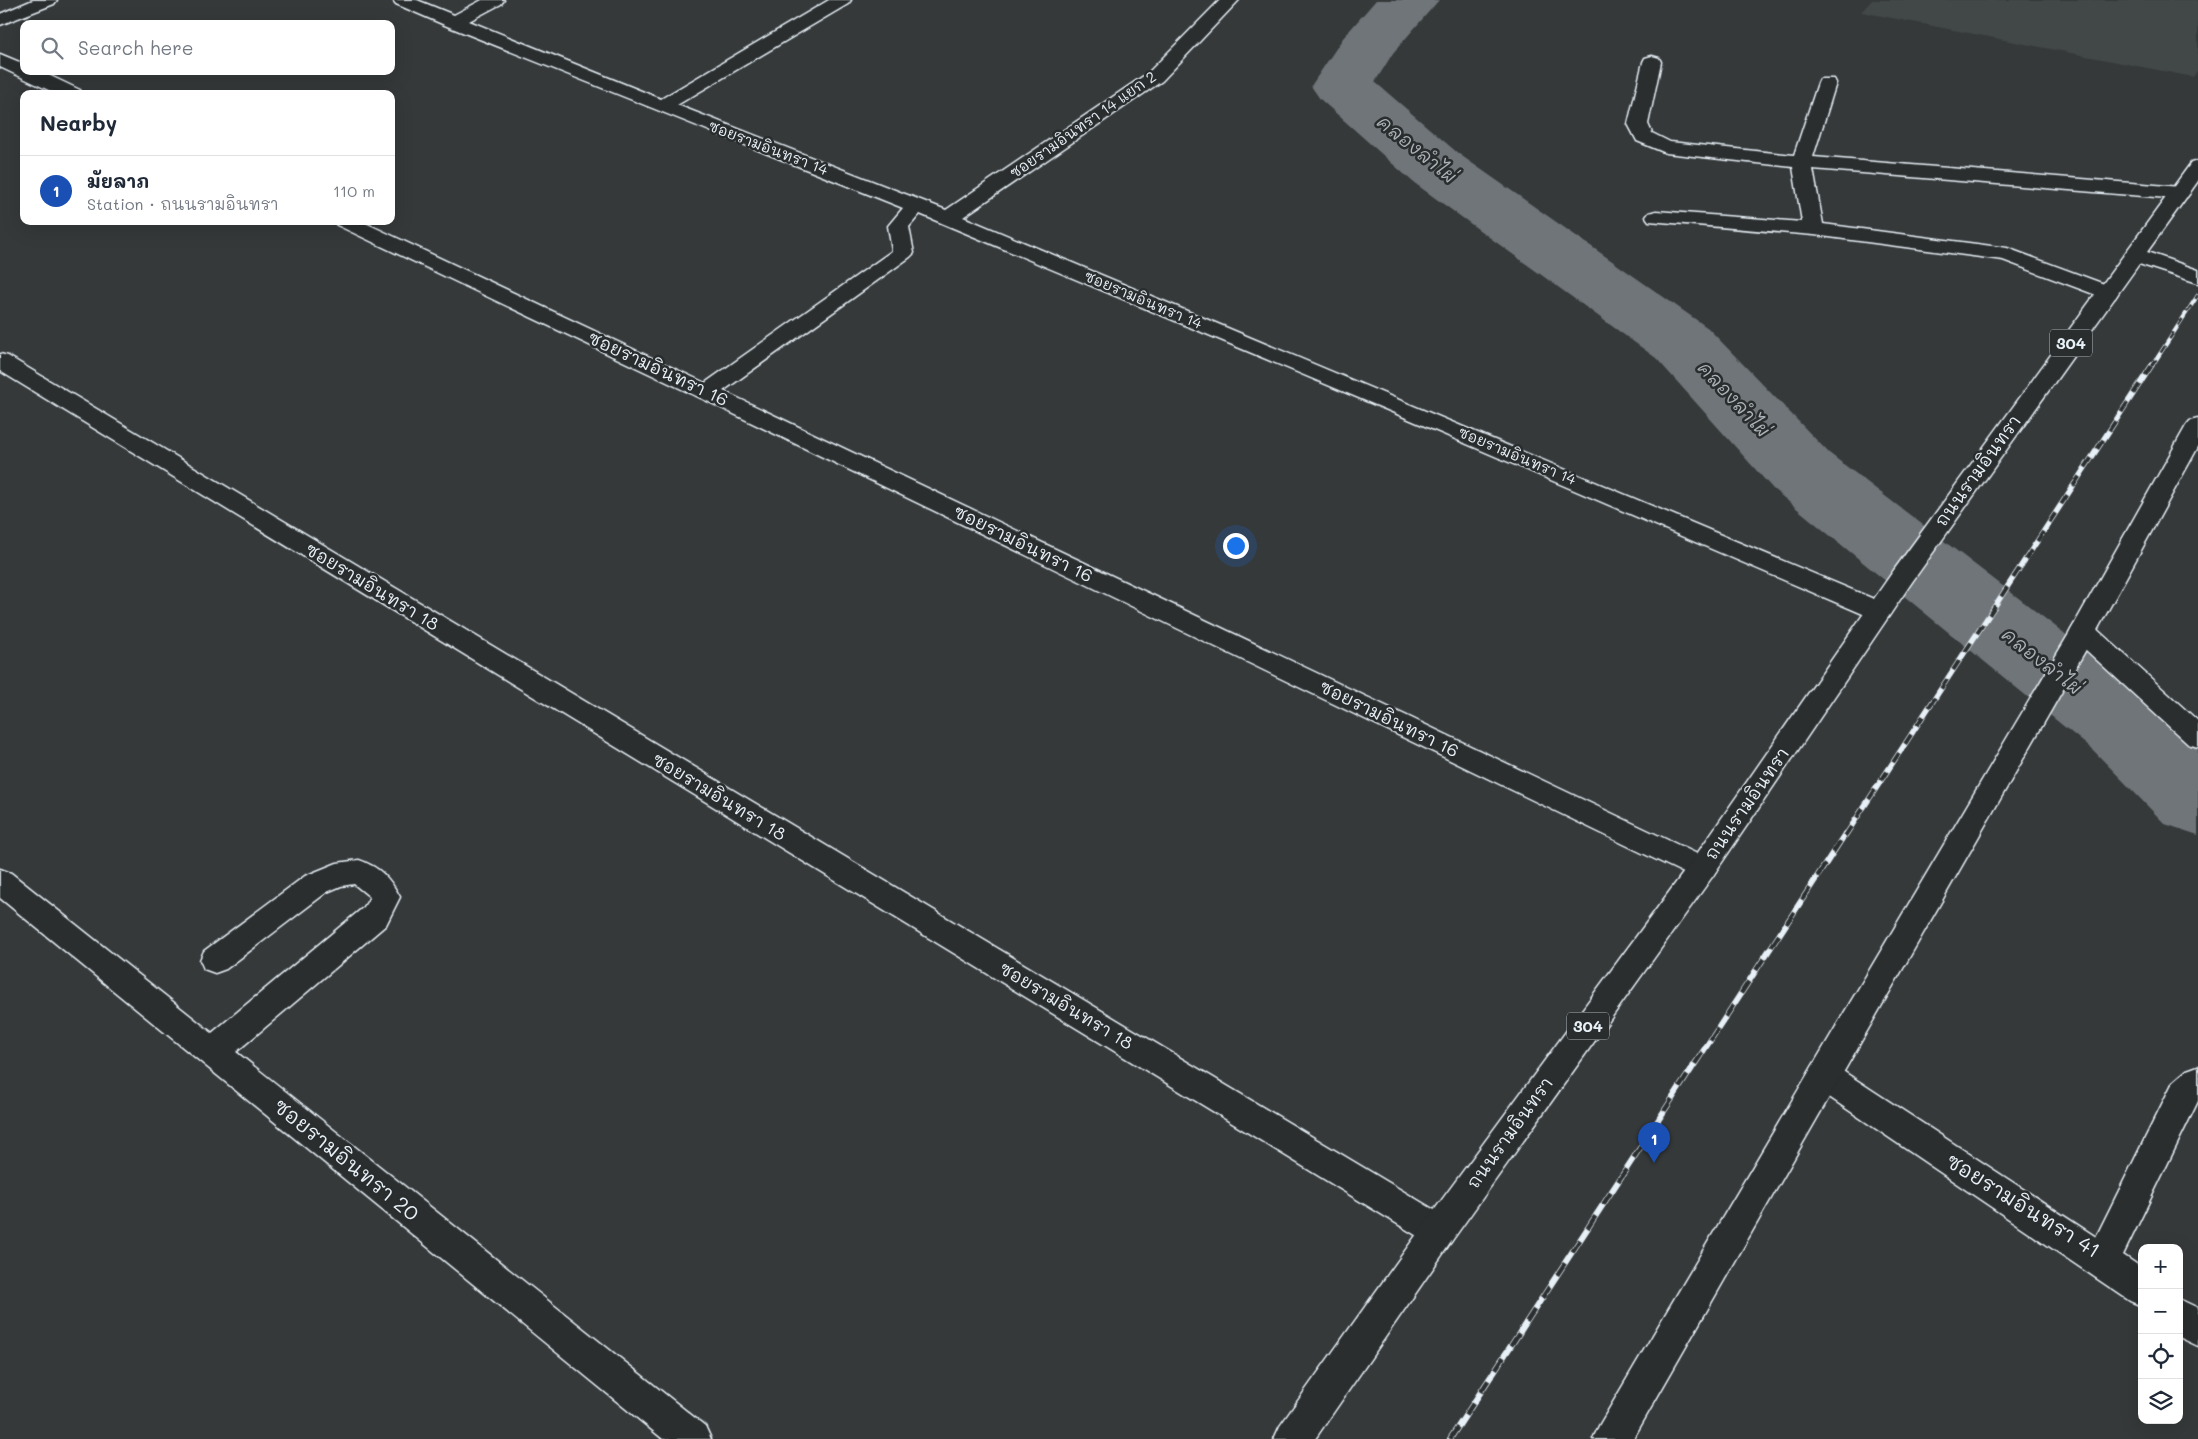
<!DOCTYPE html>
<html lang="en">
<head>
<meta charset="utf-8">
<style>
  :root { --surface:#fff; --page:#f6f6f7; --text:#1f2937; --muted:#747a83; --line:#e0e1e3; --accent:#845c67 }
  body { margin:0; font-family:Mali,"Playpen Sans Thai",sans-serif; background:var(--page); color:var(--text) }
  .controls { position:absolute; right:15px; bottom:15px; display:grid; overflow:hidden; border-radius:10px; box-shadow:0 5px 20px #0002 }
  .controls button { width:45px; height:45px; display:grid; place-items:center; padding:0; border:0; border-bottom:1px solid var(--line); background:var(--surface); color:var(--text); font:25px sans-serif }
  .you { position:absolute; left:1235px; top:545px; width:18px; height:18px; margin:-12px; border:4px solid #fff; border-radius:50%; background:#1a73e8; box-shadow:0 0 0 8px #1a73e833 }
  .badge { display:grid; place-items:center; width:32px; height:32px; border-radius:50%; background:var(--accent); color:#fff; font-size:16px; font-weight:700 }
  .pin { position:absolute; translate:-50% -41px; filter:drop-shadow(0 1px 2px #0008) }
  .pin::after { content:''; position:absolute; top:26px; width:18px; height:15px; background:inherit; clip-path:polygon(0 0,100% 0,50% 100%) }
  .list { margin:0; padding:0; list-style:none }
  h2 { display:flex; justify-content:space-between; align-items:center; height:65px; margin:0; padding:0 20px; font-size:21px }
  h2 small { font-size:16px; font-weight:400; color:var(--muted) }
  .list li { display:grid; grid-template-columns:32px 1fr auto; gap:15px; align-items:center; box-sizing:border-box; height:70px; padding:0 20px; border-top:1px solid var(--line) }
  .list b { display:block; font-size:19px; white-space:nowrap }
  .list p { margin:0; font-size:16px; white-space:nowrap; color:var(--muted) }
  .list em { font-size:16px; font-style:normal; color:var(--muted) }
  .icon { flex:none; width:28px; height:28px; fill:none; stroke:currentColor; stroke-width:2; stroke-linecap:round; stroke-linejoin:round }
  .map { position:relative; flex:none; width:2198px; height:1439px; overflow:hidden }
  .search { position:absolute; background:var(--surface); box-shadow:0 5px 20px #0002; left:20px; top:20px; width:375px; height:55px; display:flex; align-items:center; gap:12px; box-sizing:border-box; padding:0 18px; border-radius:10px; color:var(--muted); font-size:19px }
  .panel { position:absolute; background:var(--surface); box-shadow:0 5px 20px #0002; left:20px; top:90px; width:375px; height:135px; border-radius:10px }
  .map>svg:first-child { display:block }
  .built { fill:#424647 }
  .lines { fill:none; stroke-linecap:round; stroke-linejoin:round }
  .river { fill:#707579; fill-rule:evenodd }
  .minor-casing { stroke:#e8f1f8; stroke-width:3 }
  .major-casing { stroke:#e8f1f8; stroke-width:3 }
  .minor { fill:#2a2d2e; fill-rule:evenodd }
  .major { fill:#2a2d2e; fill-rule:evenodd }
  .rail-far2-casing { stroke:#e8f1f8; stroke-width:4 }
  .rail-far1-casing { stroke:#e8f1f8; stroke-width:5.5 }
  .rail-casing { stroke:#e8f1f8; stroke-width:6 }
  .rail-far2 { stroke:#2a2d2e; stroke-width:2.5; stroke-dasharray:8; stroke-linecap:butt }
  .rail-far1 { stroke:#2a2d2e; stroke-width:4; stroke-dasharray:11; stroke-linecap:butt }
  .rail { stroke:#2a2d2e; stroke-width:4.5; stroke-dasharray:14; stroke-linecap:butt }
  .labels { text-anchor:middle; stroke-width:5; stroke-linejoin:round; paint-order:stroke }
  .far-street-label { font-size:15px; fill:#e8f1f8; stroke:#2a2d2e }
  .shield { fill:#2a2d2e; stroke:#afb6bb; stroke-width:1 }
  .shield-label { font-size:16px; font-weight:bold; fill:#e8f1f8 }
  .street-label { font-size:18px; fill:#e8f1f8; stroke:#2a2d2e }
  .water-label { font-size:19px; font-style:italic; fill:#acb3b8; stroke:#2a2d2e }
  .near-street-label { font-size:21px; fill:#e8f1f8; stroke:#2a2d2e }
</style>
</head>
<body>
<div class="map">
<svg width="2198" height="1439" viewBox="0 0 2198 1439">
  <rect width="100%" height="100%" fill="#35393a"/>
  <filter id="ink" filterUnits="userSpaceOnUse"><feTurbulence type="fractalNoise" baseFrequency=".02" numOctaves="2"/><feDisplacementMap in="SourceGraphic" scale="10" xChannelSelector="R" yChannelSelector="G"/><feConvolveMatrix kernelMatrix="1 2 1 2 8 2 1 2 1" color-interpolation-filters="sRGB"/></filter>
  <g filter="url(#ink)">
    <path class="built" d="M1872 0H2198V70L2193 77 1861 12Z"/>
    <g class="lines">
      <path class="river" d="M1376 0H1439L1393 53 1375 82 1459 154 1708 328 1829 453 2158 705 2198 742V835L2165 824 2094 751 1773 489 1656 358 1413 182 1320 99 1311 86 1343 38Z"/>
      <defs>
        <path id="minor" d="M33 0H57L54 4 0 25V14Z
          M393 0H417L454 15 482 0H504L501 4 469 21 661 99 829 0H851L848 4 677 105 946 210 1148 73 1220 0H1239L1162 81 963 217 1888 605 1892 611 1888 617 1879 620 1870 617 1397 414 920 214 909 227 914 253 910 257 723 391 1712 861 1717 869 1712 877 1702 881 1692 877 709 402 337 225 334 221H361L705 383 892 251 888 226 903 208 447 26 396 4Z
          M0 54 24 64V71H40L80 90 82 94H57L0 67Z
          M1652 56 1659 58 1661 62 1648 124 1652 133 1670 142 1794 155 1818 83 1820 79H1834L1836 83 1813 157 2180 187 2187 189 2190 193 2187 197 2180 199 1813 169 1823 224 2007 248 2115 288 2118 293 2115 298 2107 299 2003 260 1814 235 1649 221 1646 217 1649 213 1656 211 1802 222 1793 167 1666 153 1637 141 1628 124 1643 62 1645 58Z
          M0 354 8 356 1451 1220 1456 1231 1451 1242 1439 1247 1427 1242 0 371Z
          M2083 623 2092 625 2198 721V747L2188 744 2074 639 2070 632 2074 625Z
          M359 860C379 867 390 878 400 897L386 925 236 1052 705 1426 711 1439H663L0 898V869L11 873 212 1033 364 907 370 897 354 884 341 886 327 892 226 969 215 973 204 969 200 960 204 951 305 876 337 863Z
          M1824 1062 1835 1066 2096 1237 2173 1082 2187 1070 2198 1066V1101L2123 1255 2142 1268V1306L2130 1301 1813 1086 1808 1076 1813 1066Z
          M2179 1299 2198 1308V1346L2179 1337Z"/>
        <path id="major" d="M2198 161V181L2147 252 2198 270V283L2139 264 1912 582 1712 877 1451 1242 1315 1439H1274L1280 1426 1427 1220 1692 861 1894 570 2191 163Z
          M2198 419V447L2096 632 1633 1439H1593L1599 1426 2070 632 2186 426 2190 421Z"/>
      </defs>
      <use href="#minor" class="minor-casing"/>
      <use href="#major" class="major-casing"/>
      <use href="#minor" class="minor"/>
      <use href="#major" class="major"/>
      <defs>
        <path id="rail-far2" d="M2152 366 2198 295"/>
        <path id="rail-far1" d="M1845 836 2152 365"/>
        <path id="rail" d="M1450 1439 1845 834"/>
      </defs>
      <use href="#rail-far2" class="rail-far2-casing"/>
      <use href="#rail-far1" class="rail-far1-casing"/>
      <use href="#rail" class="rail-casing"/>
      <use href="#rail-far2" class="rail-far2"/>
      <use href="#rail-far1" class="rail-far1"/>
      <use href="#rail" class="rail"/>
    </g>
  </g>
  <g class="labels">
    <g class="far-street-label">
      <text transform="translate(1083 125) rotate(-35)" y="5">ซอยรามอินทรา 14 แยก 2</text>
      <text transform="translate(768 148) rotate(21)" y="5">ซอยรามอินทรา 14</text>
      <text transform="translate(1143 300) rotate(23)" y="5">ซอยรามอินทรา 14</text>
      <text transform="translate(1517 456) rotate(23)" y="5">ซอยรามอินทรา 14</text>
    </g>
    <g class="shield">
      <rect x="2050" y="329.5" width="42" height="27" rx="4"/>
      <rect x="1567" y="1012.5" width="42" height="27" rx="4"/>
    </g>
    <g class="shield-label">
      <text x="2071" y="349">304</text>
      <text x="1588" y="1032">304</text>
    </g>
    <g class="street-label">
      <text transform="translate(658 369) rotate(25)" y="6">ซอยรามอินทรา 16</text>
      <text transform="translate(1978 471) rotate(-54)" y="6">ถนนรามอินทรา</text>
      <text transform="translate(1023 544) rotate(26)" y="6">ซอยรามอินทรา 16</text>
      <text transform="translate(372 587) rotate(31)" y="6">ซอยรามอินทรา 18</text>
      <text transform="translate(1389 719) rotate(26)" y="6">ซอยรามอินทรา 16</text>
      <text transform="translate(719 797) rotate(31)" y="6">ซอยรามอินทรา 18</text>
      <text transform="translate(1747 804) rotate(-55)" y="6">ถนนรามอินทรา</text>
      <text transform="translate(1066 1006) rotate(31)" y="6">ซอยรามอินทรา 18</text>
      <text transform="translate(1510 1133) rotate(-54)" y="6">ถนนรามอินทรา</text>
    </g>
    <g class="water-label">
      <text transform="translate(1417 149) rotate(39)" y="7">คลองลำไผ่</text>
      <text transform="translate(1734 399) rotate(47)" y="7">คลองลำไผ่</text>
      <text transform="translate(2042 661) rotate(38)" y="7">คลองลำไผ่</text>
    </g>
    <g class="near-street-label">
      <text transform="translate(346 1160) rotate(39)" y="7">ซอยรามอินทรา 20</text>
      <text transform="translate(2023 1206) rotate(32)" y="7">ซอยรามอินทรา 41</text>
    </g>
  </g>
</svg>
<div class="controls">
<button>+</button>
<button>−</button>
<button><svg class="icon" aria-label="locate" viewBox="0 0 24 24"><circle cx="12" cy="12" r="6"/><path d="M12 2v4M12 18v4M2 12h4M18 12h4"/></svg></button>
<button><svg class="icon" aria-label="layers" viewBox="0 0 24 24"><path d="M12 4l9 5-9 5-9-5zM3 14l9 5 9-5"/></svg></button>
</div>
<div class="you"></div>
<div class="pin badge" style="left:1654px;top:1163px;background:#1a4fb4">1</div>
<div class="search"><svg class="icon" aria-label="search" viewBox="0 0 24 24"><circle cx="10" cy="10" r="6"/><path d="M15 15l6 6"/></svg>Search here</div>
<section class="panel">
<h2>Nearby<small></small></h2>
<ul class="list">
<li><span class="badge" style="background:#1a4fb4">1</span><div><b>มัยลาภ</b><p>Station · ถนนรามอินทรา</p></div><em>110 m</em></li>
</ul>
</section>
</div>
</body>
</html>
